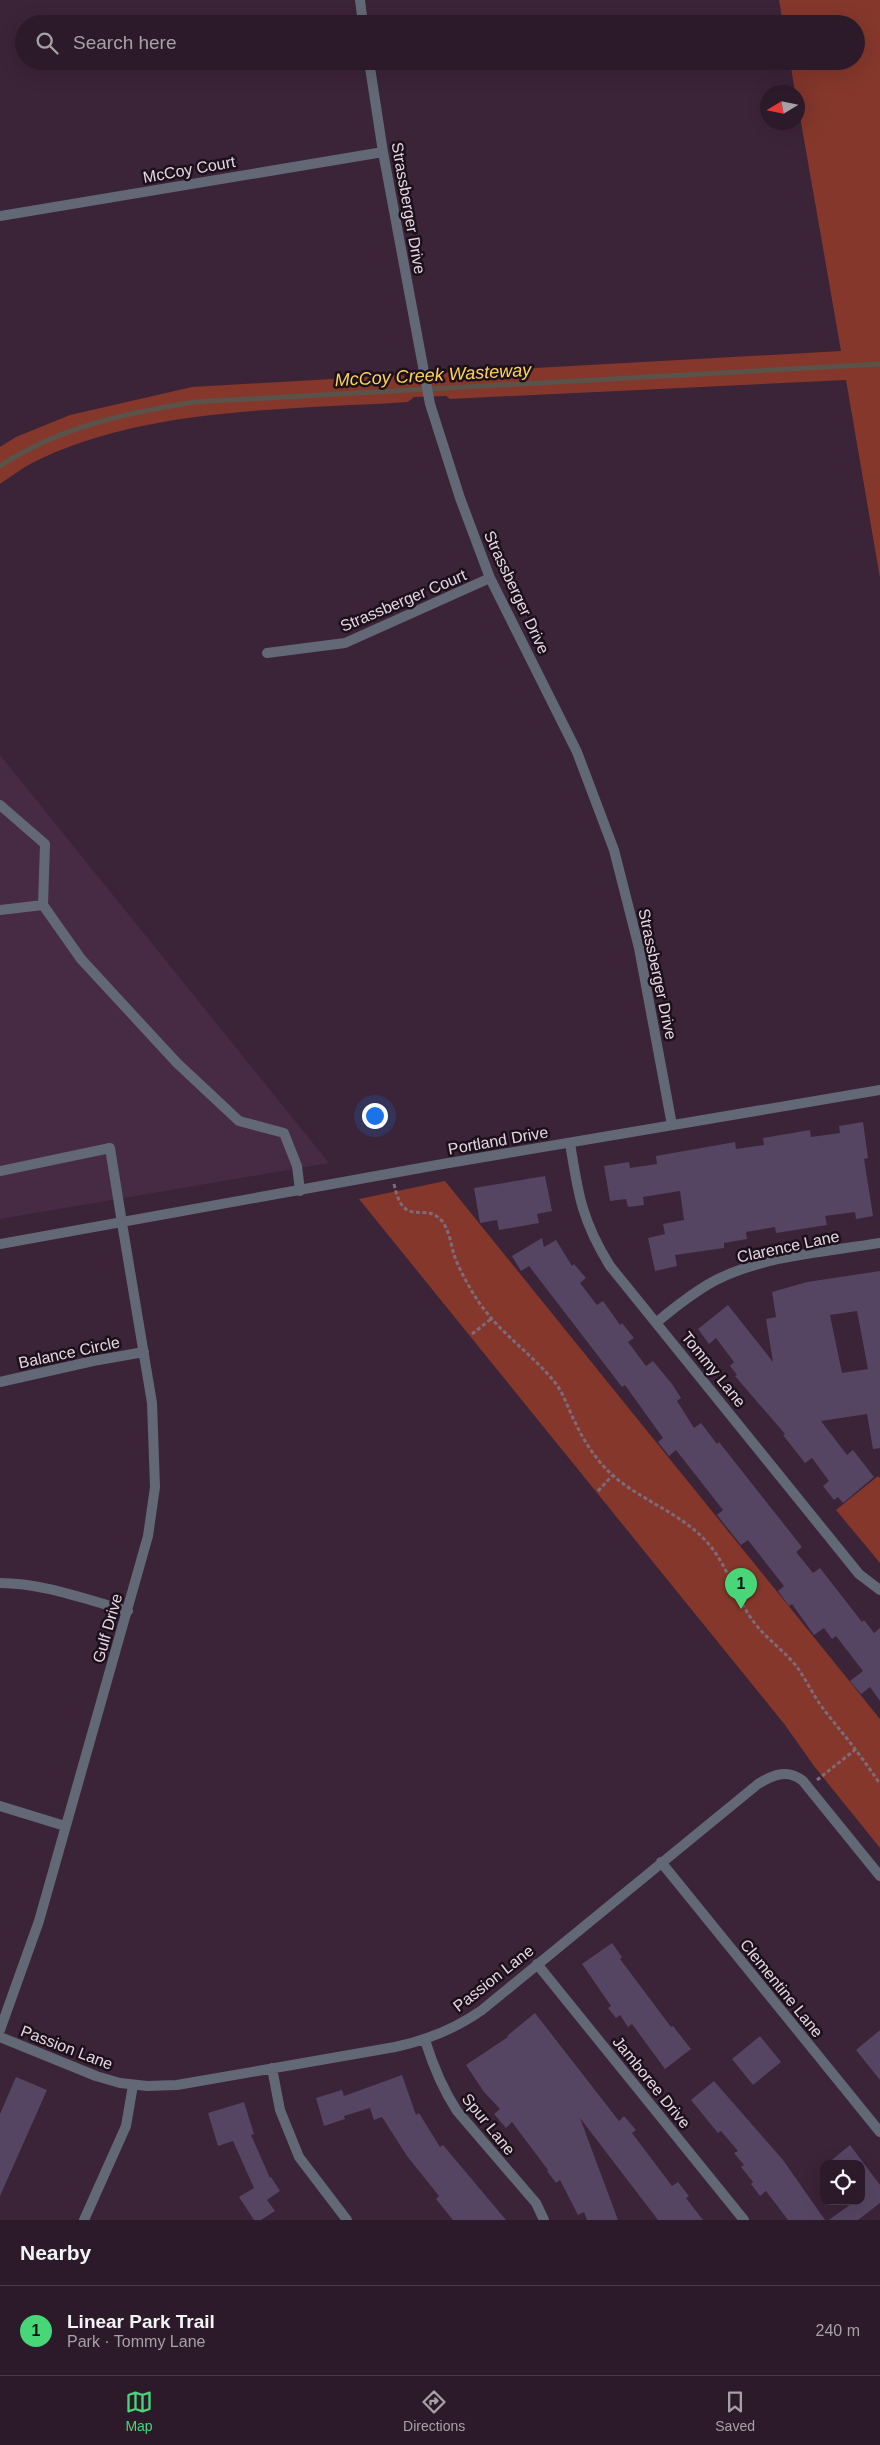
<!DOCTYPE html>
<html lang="en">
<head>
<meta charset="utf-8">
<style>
  :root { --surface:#2c1a2a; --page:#382736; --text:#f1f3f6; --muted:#a6a1a8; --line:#483847; --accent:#48d778 }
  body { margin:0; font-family:Helvetica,sans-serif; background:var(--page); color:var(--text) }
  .controls { position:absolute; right:15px; bottom:15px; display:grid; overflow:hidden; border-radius:10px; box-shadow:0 5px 20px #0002 }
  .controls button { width:45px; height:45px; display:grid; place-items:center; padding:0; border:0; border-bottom:1px solid var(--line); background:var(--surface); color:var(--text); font:25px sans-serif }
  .compass { position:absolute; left:760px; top:85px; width:45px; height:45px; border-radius:50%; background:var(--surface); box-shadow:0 5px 20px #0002; rotate:260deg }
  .you { position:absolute; left:374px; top:1115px; width:18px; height:18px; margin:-12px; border:4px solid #fff; border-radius:50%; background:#1a73e8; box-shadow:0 0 0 8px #1a73e833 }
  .badge { display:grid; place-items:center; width:32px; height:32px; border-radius:50%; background:var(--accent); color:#111; font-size:16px; font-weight:700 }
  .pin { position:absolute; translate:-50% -41px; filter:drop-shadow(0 1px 2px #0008) }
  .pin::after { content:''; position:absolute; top:26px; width:18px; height:15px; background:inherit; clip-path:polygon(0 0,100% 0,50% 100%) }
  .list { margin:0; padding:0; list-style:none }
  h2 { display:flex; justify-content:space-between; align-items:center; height:65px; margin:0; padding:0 20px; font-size:21px }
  h2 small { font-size:16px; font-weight:400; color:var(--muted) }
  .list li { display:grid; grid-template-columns:32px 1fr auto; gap:15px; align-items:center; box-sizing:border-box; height:90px; padding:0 20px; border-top:1px solid var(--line) }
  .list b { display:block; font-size:19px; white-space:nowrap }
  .list p { margin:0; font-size:16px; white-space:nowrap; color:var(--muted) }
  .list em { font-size:16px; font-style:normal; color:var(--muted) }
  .icon { flex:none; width:28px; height:28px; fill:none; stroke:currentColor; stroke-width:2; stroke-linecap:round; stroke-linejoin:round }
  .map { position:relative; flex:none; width:880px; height:2220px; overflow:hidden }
  .search { position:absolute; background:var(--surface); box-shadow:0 5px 20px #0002; left:15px; right:15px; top:15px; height:55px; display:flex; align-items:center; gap:12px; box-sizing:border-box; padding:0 18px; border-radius:28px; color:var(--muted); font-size:19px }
  .sheet { height:155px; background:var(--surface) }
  nav { display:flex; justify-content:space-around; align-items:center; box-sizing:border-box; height:70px; border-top:1px solid var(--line); background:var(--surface); font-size:14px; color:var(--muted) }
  nav a { display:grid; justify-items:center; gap:2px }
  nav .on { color:var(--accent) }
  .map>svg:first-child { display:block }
  .built { fill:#472a44 }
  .green { fill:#85372b }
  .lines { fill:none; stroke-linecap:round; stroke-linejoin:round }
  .stream { stroke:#5b524a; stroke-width:5 }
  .building { fill:#564562; fill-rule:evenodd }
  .path { stroke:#7f6a7c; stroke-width:3; stroke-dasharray:4 2.5; stroke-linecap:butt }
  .service { stroke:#636876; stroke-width:10 }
  .minor { stroke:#636876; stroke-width:10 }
  .labels { text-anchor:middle; stroke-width:5; stroke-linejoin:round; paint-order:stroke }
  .street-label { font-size:16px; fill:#e6d6e4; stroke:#1c111a }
  .water-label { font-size:18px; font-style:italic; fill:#fcd355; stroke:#1c111a }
</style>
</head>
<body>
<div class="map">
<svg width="880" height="2220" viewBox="0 0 880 2220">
  <rect width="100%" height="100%" fill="#3b2338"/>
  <path class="built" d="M0 755 329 1163 0 1219Z"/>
  <path class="green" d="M779 0H880V578L846 380 450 399 446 396 414 397 408 402C285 410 143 407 32 463 21 469 10 477 0 484V447L16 437 70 415 192 387 402 375 409 379 441 377 444 373 841 351 798 105V92H795L790 61H856V24H783Z
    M445 1181 880 1719V1848L814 1766 785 1725 359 1199Z
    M878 1476 880 1478V1563L836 1510Z"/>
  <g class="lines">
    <path class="stream" d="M0 466C59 427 126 413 195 402L880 364"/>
  </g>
  <path class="building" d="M863 1122 868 1158 864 1159 873 1216 856 1219 855 1212 825 1216 827 1225 776 1233 775 1227 746 1232 747 1239 724 1243V1248L675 1255 677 1266 655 1271 648 1238 665 1234 663 1224 684 1220 680 1191 643 1197 644 1205 628 1207 626 1199 610 1201 604 1166 629 1162 630 1168 657 1164 656 1156 735 1142 736 1149 764 1145 763 1138 810 1130 811 1137 840 1133 839 1126Z
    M545 1176 552 1211 537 1214 539 1223 499 1230 497 1220 480 1223 474 1188Z
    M542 1238 544 1247 556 1240 572 1266 574 1264 586 1278 580 1283 597 1305 603 1301 620 1325 622 1323 634 1338 628 1342 646 1366 653 1361 672 1384 681 1398 677 1401 694 1428 701 1423 717 1444 719 1442 802 1547 796 1552 813 1573 820 1568 862 1622 864 1620 874 1633 880 1628V1701L870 1687 861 1694 850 1681 863 1671 836 1636 832 1639 824 1628 814 1635 792 1604 789 1606 778 1591 784 1586 748 1540 741 1545 717 1515 723 1510 676 1450 669 1456 658 1442 663 1438 625 1385 622 1387 529 1266 521 1271 512 1256Z
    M880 1271V1448L873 1449 867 1414 821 1421 847 1455 853 1450 874 1477 843 1503 838 1497 834 1500 823 1486 829 1481 812 1458 805 1463 783 1435 785 1434 735 1376 737 1375 730 1366 734 1362 716 1338 709 1344 698 1329 728 1305 773 1362 766 1319 776 1317 772 1292 807 1282ZM857 1311 868 1369 842 1373 830 1315Z
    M612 1943 622 1957 620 1959 671 2027 673 2026 691 2049 665 2069 632 2024 628 2027 620 2015 616 2018 608 2008 611 2006 582 1964Z
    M535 2013 619 2121 624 2116 636 2130 632 2133 672 2186 678 2182 689 2196 686 2198 703 2220H658L580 2118 618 2220H587L584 2212 578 2215 560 2180 556 2183 547 2171 548 2170 512 2122 506 2128 494 2114 500 2109 484 2092 466 2065 508 2037 507 2036Z
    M880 2030V2080L856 2050Z
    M760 2036 781 2062 753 2085 732 2059Z
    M402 2075 416 2115 419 2113 440 2147 443 2145 506 2220H453L436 2199 439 2196 407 2156 382 2117 374 2120 370 2108 344 2116 345 2119 324 2126 316 2098 342 2090 344 2096Z
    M16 2077 47 2090 0 2196V2114Z
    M714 2081 783 2160 825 2220H788L766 2191 760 2196 751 2184 753 2182 741 2167 744 2165 734 2153 738 2151 721 2131 718 2133 691 2100Z
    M244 2102 254 2134 251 2135 270 2178 271 2177 280 2191 267 2200 275 2211 261 2220H254L239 2197 254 2188 233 2141 218 2146 208 2113Z
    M850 2145 880 2185V2203L858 2220H829L855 2201H861V2164H827Z"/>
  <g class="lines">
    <path class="path" d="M394 1184C404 1231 424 1200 442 1221 449 1230 451 1244 454 1255 460 1271 469 1287 478 1301 500 1334 533 1354 557 1385 565 1397 569 1411 576 1424 582 1437 590 1450 599 1461 629 1498 675 1507 707 1542 728 1566 735 1596 753 1621 766 1639 784 1650 797 1667 807 1681 814 1697 825 1711 844 1735 863 1758 880 1784
      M472 1334 491 1319
      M598 1491 612 1476
      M817 1780 856 1749"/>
    <path class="service" d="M0 805 45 844 43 905
      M0 910 43 905 81 959 177 1063 239 1121 284 1133 297 1166 300 1191
      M0 1171 110 1148 122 1223"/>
    <path class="minor" d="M360 0 363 24
      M369 61 383 152 430 404 460 498 490 578 577 752 614 850 639 948 672 1125
      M0 216 383 152
      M267 653 345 643 490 578
      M570 1143C578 1194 582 1221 610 1266L859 1574 880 1590
      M0 1244 437 1165 880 1090
      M657 1322C675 1307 695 1291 716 1280 766 1255 826 1252 880 1243
      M0 1382 93 1361 144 1352
      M0 1583C43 1583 87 1600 128 1611
      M0 1806 65 1826
      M661 1862 880 2132
      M537 1964 744 2220
      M0 2030 39 1921 148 1536 155 1487 152 1403 122 1223
      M0 2037 96 2076 120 2083 147 2086 177 2085 395 2047C428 2040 455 2029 482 2010L758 1784C774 1774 788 1769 803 1781L880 1876
      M425 2040C433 2066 442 2088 457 2111L536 2203 544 2220
      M272 2068 280 2110 299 2157 347 2220
      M84 2220 126 2126 133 2085"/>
  </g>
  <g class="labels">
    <g class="street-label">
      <text transform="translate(189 169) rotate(-10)" y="6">McCoy Court</text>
      <text transform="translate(409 208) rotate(80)" y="6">Strassberger Drive</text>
      <text transform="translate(517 592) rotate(65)" y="6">Strassberger Drive</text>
      <text transform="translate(403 600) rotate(-23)" y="6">Strassberger Court</text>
      <text transform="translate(658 974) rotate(78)" y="6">Strassberger Drive</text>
      <text transform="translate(498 1140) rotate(-10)" y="6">Portland Drive</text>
      <text transform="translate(788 1246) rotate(-12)" y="6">Clarence Lane</text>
      <text transform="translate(69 1352) rotate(-12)" y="6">Balance Circle</text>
      <text transform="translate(714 1369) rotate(51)" y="6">Tommy Lane</text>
      <text transform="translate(107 1628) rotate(-74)" y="6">Gulf Drive</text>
      <text transform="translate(493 1978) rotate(-38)" y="6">Passion Lane</text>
      <text transform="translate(782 1988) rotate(51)" y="6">Clementine Lane</text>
      <text transform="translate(67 2047) rotate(21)" y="6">Passion Lane</text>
      <text transform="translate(652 2082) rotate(51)" y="6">Jamboree Drive</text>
      <text transform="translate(489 2124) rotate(51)" y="6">Spur Lane</text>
    </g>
    <g class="water-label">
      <text transform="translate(433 375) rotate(-3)" y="6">McCoy Creek Wasteway</text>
    </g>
  </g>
</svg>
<div class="controls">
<button><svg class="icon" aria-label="locate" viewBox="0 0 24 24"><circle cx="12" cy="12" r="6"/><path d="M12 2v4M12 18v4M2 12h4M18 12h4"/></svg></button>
</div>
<svg class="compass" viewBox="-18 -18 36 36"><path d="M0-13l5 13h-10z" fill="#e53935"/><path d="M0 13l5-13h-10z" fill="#a6a1a8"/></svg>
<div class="you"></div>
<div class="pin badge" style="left:741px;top:1609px">1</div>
<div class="search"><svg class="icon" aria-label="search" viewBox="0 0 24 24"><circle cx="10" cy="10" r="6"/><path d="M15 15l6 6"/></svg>Search here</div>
</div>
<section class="sheet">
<h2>Nearby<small></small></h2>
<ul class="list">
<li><span class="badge">1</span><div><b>Linear Park Trail</b><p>Park · Tommy Lane</p></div><em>240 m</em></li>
</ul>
</section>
<nav>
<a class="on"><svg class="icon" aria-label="map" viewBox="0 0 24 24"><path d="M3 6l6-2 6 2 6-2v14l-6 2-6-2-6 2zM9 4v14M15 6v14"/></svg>Map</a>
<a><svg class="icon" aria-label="directions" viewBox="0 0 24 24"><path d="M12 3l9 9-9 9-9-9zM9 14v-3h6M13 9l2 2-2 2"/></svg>Directions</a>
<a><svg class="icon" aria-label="saved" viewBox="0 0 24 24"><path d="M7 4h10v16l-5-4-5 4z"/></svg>Saved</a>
</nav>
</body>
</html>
